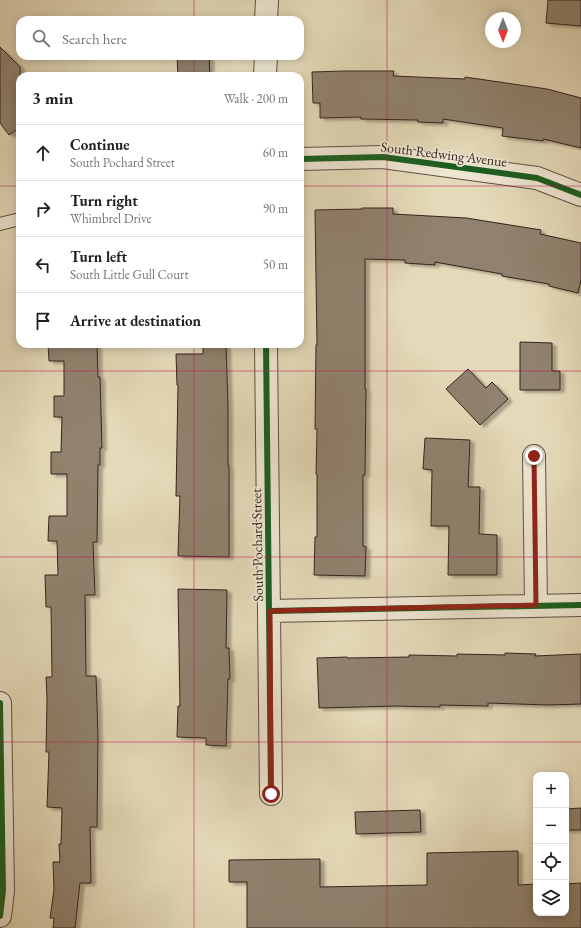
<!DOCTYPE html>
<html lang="en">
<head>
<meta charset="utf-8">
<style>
  :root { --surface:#fff; --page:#f2f2f2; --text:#202124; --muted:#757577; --line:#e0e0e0 }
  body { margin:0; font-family:"EB Garamond",serif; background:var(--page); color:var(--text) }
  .controls { position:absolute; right:12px; bottom:12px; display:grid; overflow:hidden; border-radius:8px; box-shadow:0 2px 10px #0003 }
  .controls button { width:36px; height:36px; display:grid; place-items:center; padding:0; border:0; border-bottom:1px solid var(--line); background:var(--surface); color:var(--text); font:20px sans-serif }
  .compass { position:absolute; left:485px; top:12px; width:36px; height:36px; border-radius:50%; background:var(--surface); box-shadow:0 2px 10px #0003; rotate:180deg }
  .stop { position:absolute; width:12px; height:12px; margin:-9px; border:3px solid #8f2418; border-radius:50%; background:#fff }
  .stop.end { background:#8f2418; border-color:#fff; box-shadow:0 1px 4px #0008 }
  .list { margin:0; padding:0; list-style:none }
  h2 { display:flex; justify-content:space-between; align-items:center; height:52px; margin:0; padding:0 16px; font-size:17px }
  h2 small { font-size:13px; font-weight:400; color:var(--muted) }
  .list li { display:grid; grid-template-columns:26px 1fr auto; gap:12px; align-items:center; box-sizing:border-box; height:56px; padding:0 16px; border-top:1px solid var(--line) }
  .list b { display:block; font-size:15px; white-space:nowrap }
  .list p { margin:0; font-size:13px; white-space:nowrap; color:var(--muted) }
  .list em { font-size:13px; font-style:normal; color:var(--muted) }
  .icon { flex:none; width:22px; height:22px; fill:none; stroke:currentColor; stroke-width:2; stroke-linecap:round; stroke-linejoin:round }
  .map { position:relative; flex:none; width:581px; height:928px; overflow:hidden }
  .search { position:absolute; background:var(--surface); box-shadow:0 2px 10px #0003; left:16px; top:16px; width:288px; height:44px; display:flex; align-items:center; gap:10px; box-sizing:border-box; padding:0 14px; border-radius:12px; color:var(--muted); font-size:15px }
  .panel { position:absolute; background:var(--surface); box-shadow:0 2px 10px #0003; left:16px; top:72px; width:288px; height:276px; border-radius:12px }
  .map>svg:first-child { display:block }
  .building { fill:#90826e; stroke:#34231d; filter:url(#shadow) }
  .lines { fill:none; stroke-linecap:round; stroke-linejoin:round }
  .lane-casing { stroke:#605044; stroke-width:14 }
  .street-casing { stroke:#605044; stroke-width:24 }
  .lane { stroke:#ede6d1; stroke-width:12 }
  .street { stroke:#ede6d1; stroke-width:22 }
  .cycleway-casing { stroke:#ede6d1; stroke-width:8 }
  .cycleway { stroke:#1b5e20; stroke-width:6 }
  .route { stroke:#8f2418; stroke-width:5 }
  .grid { fill:none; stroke:#c2185b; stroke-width:1; stroke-opacity:0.55 }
  .labels { text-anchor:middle; stroke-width:3.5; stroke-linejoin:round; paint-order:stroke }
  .street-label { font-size:14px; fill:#34231d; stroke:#ede6d1 }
</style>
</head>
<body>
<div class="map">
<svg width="581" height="928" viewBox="0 0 581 928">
  <defs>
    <filter id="shadow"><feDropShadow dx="4.5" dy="2.5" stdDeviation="1" flood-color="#0004"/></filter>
  </defs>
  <rect width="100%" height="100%" fill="#e4d9b8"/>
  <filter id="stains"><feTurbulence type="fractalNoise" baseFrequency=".005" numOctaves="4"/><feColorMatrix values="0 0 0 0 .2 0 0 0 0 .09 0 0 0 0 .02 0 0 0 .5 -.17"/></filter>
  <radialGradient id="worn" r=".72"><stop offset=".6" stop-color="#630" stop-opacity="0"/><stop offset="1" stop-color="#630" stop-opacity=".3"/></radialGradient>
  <path class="building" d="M548 0H581V26L546 23Z
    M0 47 20 67V127L9 135 0 123Z
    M177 56H209L210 76H178Z
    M343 71H394L393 76 465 79V77L547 89 581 98V148L543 139V141L502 136 503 128 443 119V123L418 122V120L361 119V117L320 118V103H313L312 72Z
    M362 208H393V214L466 218 541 230 540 234 581 243V280L578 293 549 286V284L502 276V274L435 262V265L405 263V260L365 259V389H366L365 475H363V546L366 547 365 576 314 575 315 537H317V474H316L317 429H315L316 345H317L315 210 362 209Z
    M520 342 552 343V371H560V390H520Z
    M48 344H97L98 377H100L102 448H100V465H98L97 542H93L95 595H85L86 676H96L98 736 97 827H90L91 883H80L75 928H53L54 918H50L54 890 53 862H60L59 844H61L62 808 47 807 49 752H46L47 698 46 677H52L51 607H46L45 575H58L57 541H48L49 516H67V474H51V452H61L62 417H54V396H64V361H49Z
    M226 345 228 406V465H229V557L178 556 180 496H176L178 385H177L176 354H203V346Z
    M468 369 486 388 492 382 508 399 480 425 446 389Z
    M425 438 470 440 468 487H480L479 534 497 535V575H448L449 526H431L432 470 423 469Z
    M178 589 227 590 226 648H229L230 679H228L226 746 206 745V738L177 737 178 706H180Z
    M505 653 536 654 535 656 581 654V704L548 705 488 703V706L440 705V707L396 706 319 708 317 658 347 657 348 658 409 657V655L457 656V654L505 655Z
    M581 808V830H566V809Z
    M420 810 421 832 356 834 355 812Z
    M518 851V885L536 884V913H566V884L581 883V928H247V882H229V860L320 859V887L427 885V853Z"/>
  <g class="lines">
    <defs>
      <path id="lane" d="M0 224 20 219"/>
      <path id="street" d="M266 20 267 0
        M265 76 266 56
        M300 159 383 157 537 178 581 195
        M266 344 271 794
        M534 456 536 605
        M270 611 581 605
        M0 703 3 891 0 916"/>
    </defs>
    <use href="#lane" class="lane-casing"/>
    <use href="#street" class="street-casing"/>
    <use href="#lane" class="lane"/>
    <use href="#street" class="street"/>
    <defs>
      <path id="cycleway" d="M300 159 383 157 537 178 581 195
        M266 344 271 794
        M270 611 581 605
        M0 703 3 891 0 916"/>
    </defs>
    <use href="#cycleway" class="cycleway-casing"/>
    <use href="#cycleway" class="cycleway"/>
  </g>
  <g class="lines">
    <path class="route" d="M271 794 270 611 536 605 534 456"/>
  </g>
  <path class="grid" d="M194 0V20M387 0V928M194 56V76M0 186H20M300 186H581M194 344V928M0 371H581M0 557H581M0 742H581"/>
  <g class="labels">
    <g class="street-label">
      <text transform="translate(444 154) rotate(7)" y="5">South Redwing Avenue</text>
      <text transform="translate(257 545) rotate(-91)" y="5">South Pochard Street</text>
    </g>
  </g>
  <rect width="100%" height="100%" filter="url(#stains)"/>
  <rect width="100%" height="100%" fill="url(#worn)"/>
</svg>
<div class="controls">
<button>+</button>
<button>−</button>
<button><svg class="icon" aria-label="locate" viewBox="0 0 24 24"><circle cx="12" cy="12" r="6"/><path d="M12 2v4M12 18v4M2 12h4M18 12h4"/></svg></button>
<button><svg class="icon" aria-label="layers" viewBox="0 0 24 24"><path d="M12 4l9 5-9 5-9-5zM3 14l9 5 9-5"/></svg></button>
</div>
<svg class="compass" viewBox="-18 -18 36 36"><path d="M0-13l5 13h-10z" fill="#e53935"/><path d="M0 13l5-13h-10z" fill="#757577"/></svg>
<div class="stop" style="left:271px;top:794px"></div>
<div class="stop end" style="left:534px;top:456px"></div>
<div class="search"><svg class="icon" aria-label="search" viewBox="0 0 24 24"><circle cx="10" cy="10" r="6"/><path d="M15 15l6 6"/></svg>Search here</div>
<section class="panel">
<h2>3 min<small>Walk · 200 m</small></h2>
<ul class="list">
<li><svg class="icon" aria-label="ahead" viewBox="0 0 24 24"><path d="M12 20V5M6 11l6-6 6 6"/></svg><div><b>Continue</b><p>South Pochard Street</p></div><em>60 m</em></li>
<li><svg class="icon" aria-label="right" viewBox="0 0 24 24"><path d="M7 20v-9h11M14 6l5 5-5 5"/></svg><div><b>Turn right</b><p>Whimbrel Drive</p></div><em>90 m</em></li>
<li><svg class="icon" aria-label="left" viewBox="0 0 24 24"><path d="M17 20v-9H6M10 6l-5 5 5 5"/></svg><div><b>Turn left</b><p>South Little Gull Court</p></div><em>50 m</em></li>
<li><svg class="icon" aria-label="arrive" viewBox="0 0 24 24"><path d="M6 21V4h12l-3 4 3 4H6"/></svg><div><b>Arrive at destination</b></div></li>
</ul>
</section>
</div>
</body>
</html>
